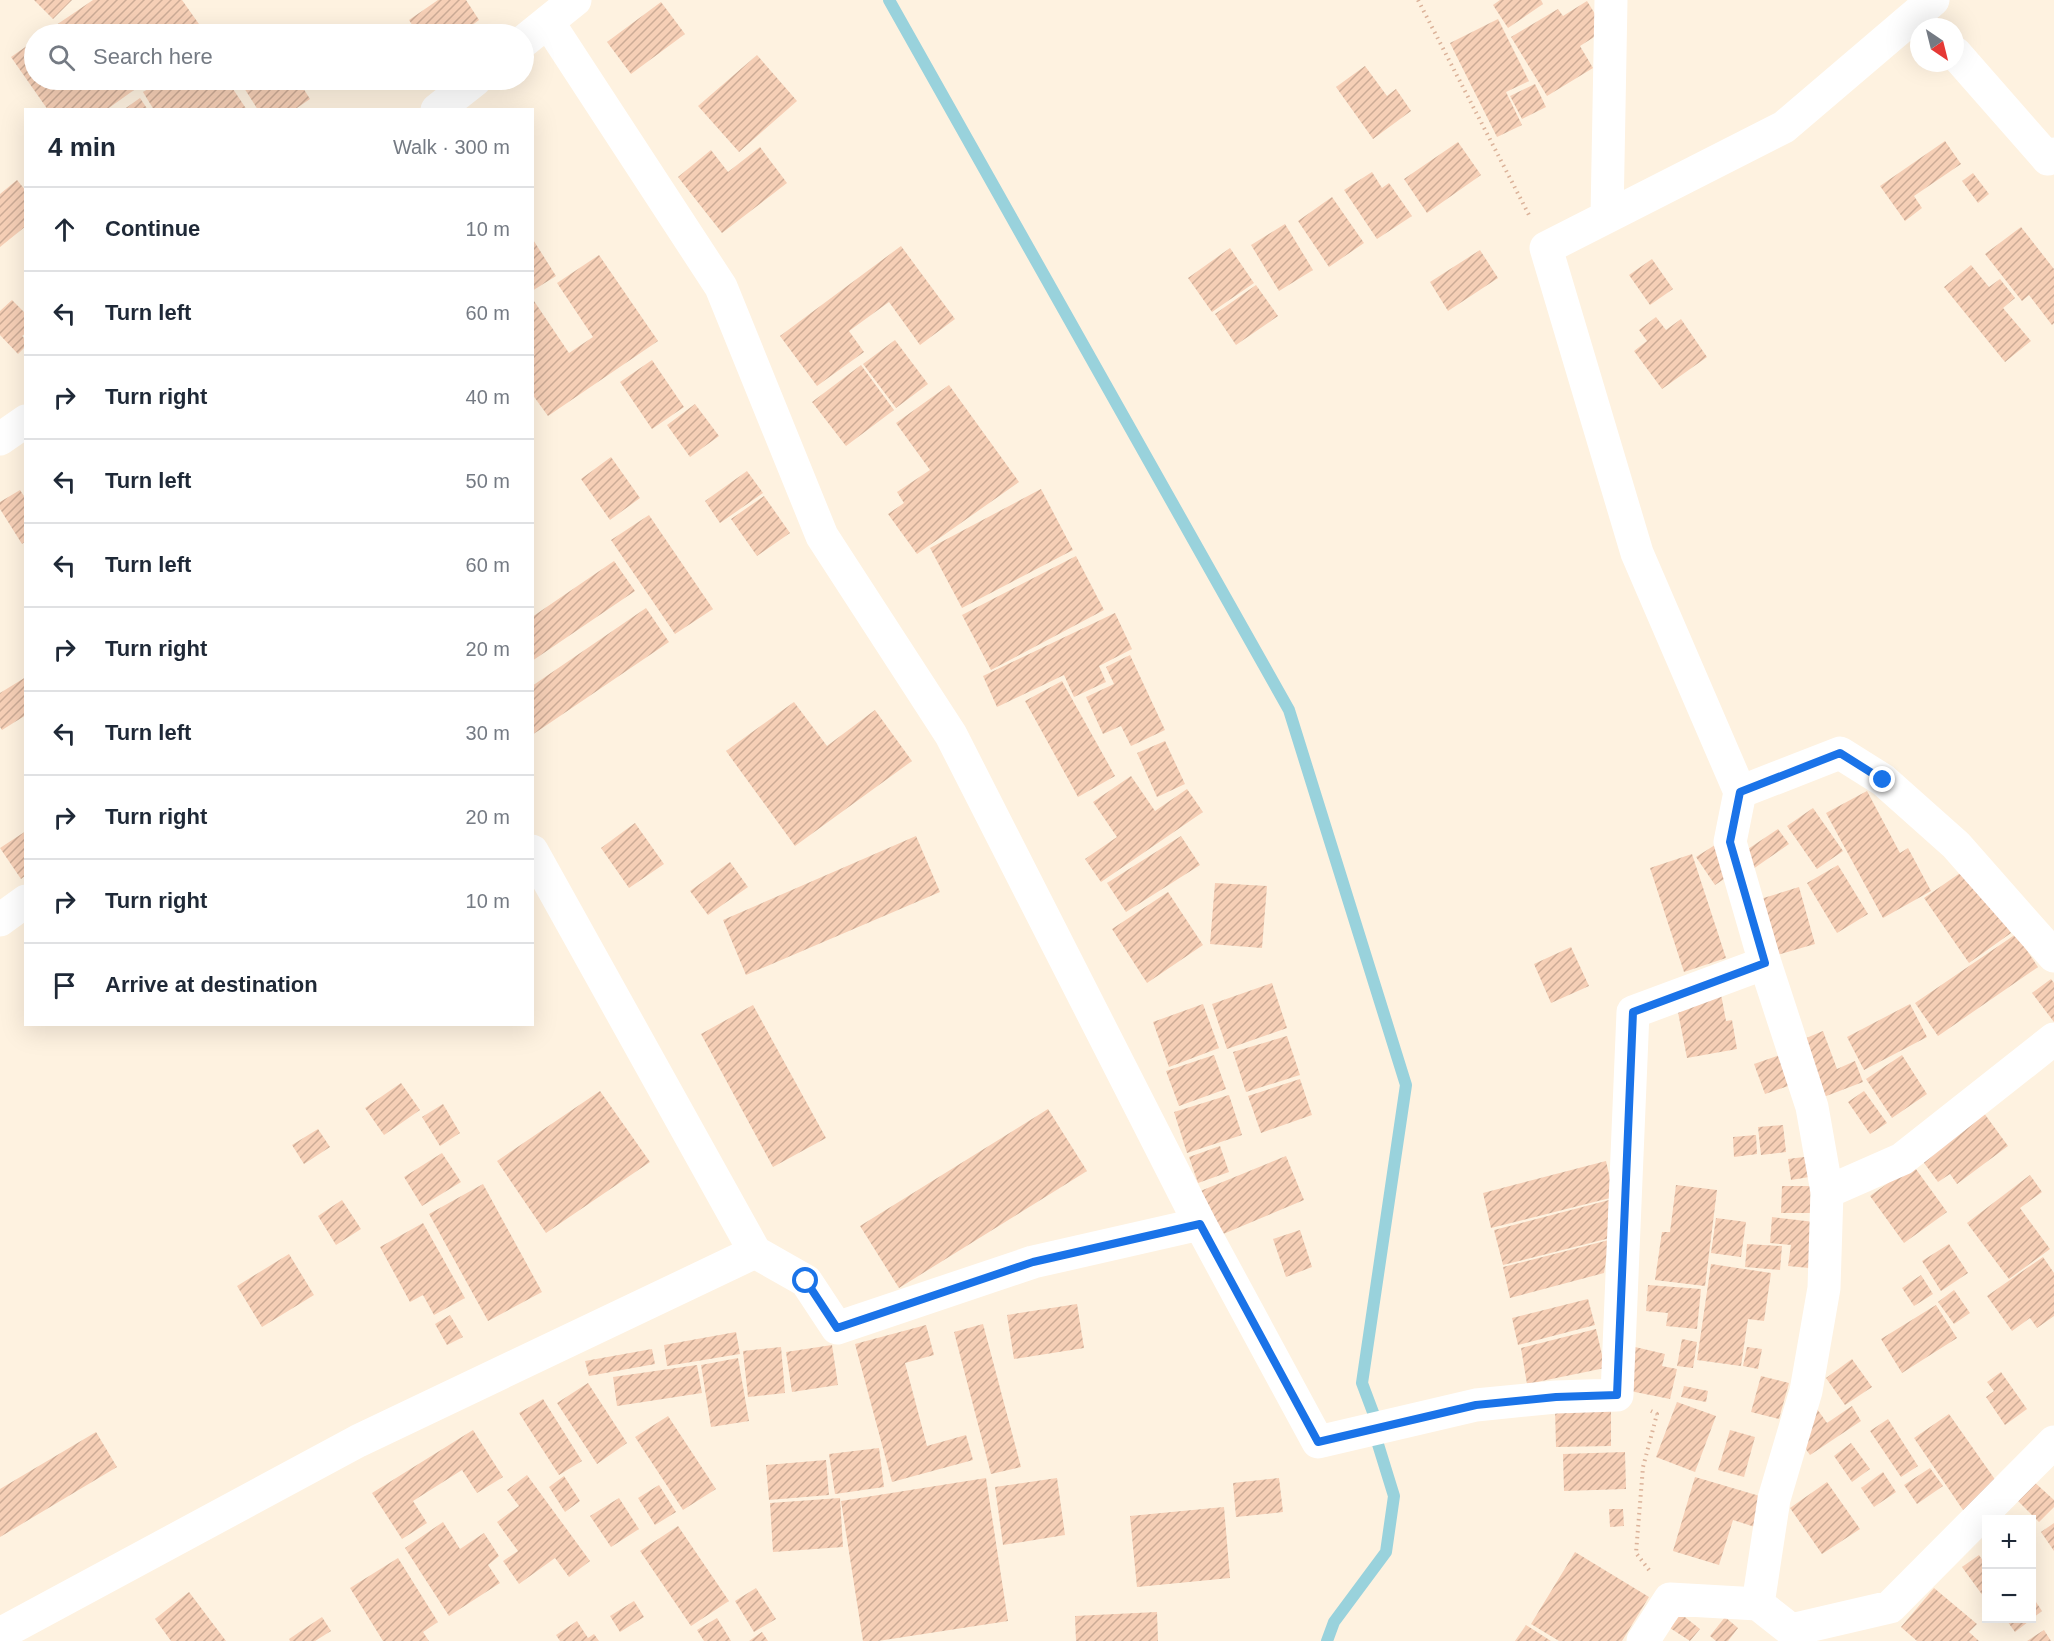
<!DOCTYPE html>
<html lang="en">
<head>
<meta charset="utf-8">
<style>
  :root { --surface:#fff; --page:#f2f2f3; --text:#1f2937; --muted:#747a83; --line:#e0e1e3 }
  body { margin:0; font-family:Helvetica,sans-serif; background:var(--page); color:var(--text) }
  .controls { position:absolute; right:18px; bottom:18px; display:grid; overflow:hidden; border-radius:0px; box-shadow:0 6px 24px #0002 }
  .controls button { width:54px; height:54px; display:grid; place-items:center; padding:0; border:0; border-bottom:2px solid var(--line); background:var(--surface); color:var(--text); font:30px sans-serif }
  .compass { position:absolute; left:1910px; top:18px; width:54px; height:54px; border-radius:50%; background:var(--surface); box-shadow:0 6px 24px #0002; rotate:145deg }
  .stop { position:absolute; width:18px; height:18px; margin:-14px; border:4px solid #1a73e8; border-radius:50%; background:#fff }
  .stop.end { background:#1a73e8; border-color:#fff; box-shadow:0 2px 6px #0008 }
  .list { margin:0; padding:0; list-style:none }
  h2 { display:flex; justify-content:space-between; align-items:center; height:78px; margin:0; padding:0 24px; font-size:26px }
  h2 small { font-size:20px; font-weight:400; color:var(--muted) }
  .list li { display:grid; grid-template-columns:39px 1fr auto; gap:18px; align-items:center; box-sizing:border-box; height:84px; padding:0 24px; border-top:2px solid var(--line) }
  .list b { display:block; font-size:22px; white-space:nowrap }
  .list em { font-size:20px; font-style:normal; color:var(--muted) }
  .icon { flex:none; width:33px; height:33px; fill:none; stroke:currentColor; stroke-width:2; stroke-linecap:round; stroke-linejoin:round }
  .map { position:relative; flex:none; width:2054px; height:1641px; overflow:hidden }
  .search { position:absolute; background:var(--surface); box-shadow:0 6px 24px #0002; left:24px; top:24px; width:510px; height:66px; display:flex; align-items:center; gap:15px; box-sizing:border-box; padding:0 21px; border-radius:33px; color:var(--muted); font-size:22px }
  .panel { position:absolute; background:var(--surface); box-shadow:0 6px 24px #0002; left:24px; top:108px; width:510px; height:918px; border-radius:0px }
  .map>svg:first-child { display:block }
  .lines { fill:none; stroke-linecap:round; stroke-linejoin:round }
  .stream { stroke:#99d2dc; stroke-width:12 }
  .building { fill:url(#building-hatch) }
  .path { stroke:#dbb299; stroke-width:4; stroke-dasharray:1.5 4.5; stroke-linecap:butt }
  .minor { stroke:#fff; stroke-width:33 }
  .tertiary { stroke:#fff; stroke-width:33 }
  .route { stroke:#1a73e8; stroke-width:8 }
</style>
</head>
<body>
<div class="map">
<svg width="2054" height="1641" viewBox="0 0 2054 1641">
  <defs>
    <pattern id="building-hatch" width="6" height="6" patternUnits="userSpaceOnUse" patternTransform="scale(1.5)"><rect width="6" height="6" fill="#f6cfb6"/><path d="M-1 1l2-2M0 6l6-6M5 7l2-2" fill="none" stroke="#ccab96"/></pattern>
  </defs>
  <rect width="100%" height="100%" fill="#fef2e0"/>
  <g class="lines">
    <path class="stream" d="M889 0 1289 710 1406 1085 1362 1383 1374 1415
      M1327 1641 1334 1622 1386 1552 1394 1496 1377 1441"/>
  </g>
  <path class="building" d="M34 0H72L53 19Z
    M93 0H182L206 34H43Z
    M438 0H466L479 20 468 28 472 34H418L409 20Z
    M1500 0H1541L1543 4 1508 28 1493 5Z
    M1587 1 1605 30 1580 46 1593 68 1547 96 1511 37 1558 9 1563 16Z
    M661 2 685 34 631 74 607 42Z
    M1498 19 1529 81 1506 92 1522 125 1497 137 1450 43Z
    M34 41V80H148L106 110H48L11 57Z
    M757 55 797 101 739 152 698 106Z
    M1365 66 1387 96 1396 89 1411 111 1373 139 1336 87Z
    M163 80H227L247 110H154L143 92Z
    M239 80H298L310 99 294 110H258Z
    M1535 84 1546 107 1522 119 1510 96Z
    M140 98 148 110H123Z
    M1945 141 1961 164 1914 196 1922 208 1905 221 1880 186Z
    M1458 142 1481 175 1427 213 1404 179Z
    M760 147 787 183 722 233 678 177 711 150 728 172Z
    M1372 172 1382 188 1389 183 1412 216 1377 239 1344 190Z
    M1973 173 1989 194 1978 203 1962 181Z
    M17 180 26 191V226L0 247V194Z
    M1332 197 1364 243 1329 267 1298 221Z
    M1285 224 1313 270 1279 291 1251 245Z
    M2021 227 2054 269V323L2052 325 2029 295 2022 301 1985 254Z
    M532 238 556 276 532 291Z
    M901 246 955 319 920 345 889 302 849 331 864 352 817 386 780 336Z
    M1230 248 1254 283 1212 312 1188 278Z
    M1480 250 1498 278 1448 311 1430 282Z
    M599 255 658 341 548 416 532 394V298L569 353 593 337 557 283Z
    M1652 259 1673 289 1650 305 1629 275Z
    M1971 265 1989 287 2000 279 2015 298 2003 308 2031 341 2005 362 1944 287Z
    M1256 285 1278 316 1236 345 1215 314Z
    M12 300 26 314V333L22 336 26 340V346L18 354 0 335V311Z
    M1656 317 1666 330 1681 319 1707 357 1662 389 1634 351 1647 341 1639 330Z
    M895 340 928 384 896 408 863 364Z
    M652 360 684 407 652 429 620 382Z
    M861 365 894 410 846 446 812 402Z
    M949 385 1019 482 917 554 888 514 904 503 897 492 930 470 896 423Z
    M695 404 719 436 690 457 667 425Z
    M611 457 640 498 610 520 581 479Z
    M747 471 763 493 720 523 705 501Z
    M1041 489 1073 550 962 608 930 548Z
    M20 490 26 499V541L22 544 0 509V502Z
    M764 496 790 533 757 556 731 519Z
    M649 515 713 609 675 634 611 540Z
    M1076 556 1104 610 991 670 962 615Z
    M614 561 635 591 532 661V617Z
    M646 608 669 642 532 735V686Z
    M1115 613 1132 649 1099 666 1106 682 1074 697 1064 675 997 707 983 676Z
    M1130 655 1165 730 1131 746 1121 726 1103 734 1086 697 1114 684 1106 667Z
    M26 677V715L2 730 0 727V693Z
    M1062 681 1115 776 1078 797 1025 701Z
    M794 702 827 746 875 710 912 761 795 846 726 751Z
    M1165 741 1185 784 1157 797 1137 753Z
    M1131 776 1155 811 1187 789 1203 812 1101 882 1085 859 1117 837 1093 802Z
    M1867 791 1900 853 1908 848 1931 891 1883 918 1826 813Z
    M1813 808 1843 851 1817 869 1787 826Z
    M635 823 664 864 629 888 601 848Z
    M1778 829 1789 844 1753 869 1742 853Z
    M26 831V875L21 879 0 848Z
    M916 836 940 892 746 975 723 920Z
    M1181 836 1200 865 1126 912 1107 883Z
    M1715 845 1733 873 1715 885 1696 857Z
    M1692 854 1726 958 1684 972 1650 868Z
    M730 862 748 887 708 915 690 891Z
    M1838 865 1868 914 1837 933 1807 883Z
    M1966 869 2011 933 1969 963 1924 898Z
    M1215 883 1267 886 1262 948 1210 944Z
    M1799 887 1815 944 1774 956 1757 900Z
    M1168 892 1203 945 1147 983 1112 929Z
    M2016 934 2038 967 1938 1036 1915 1003Z
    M1571 947 1589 986 1551 1003 1534 964Z
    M2051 979 2054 983V1022L2032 993Z
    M1272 983 1287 1028 1227 1049 1212 1004Z
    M1721 994 1726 1021 1732 1020 1737 1049 1687 1058 1676 1002Z
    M1203 1004 1219 1048 1169 1067 1153 1022Z
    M1910 1004 1927 1037 1864 1070 1847 1037Z
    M753 1005 826 1138 773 1167 701 1034Z
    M1823 1031 1837 1069 1855 1061 1863 1082 1821 1098 1799 1041Z
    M1287 1036 1300 1075 1246 1092 1233 1052Z
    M1783 1054 1794 1084 1765 1094 1754 1064Z
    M1214 1055 1226 1089 1179 1106 1166 1071Z
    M1902 1055 1927 1094 1892 1118 1866 1079Z
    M1300 1079 1312 1115 1261 1133 1248 1096Z
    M401 1083 420 1110 384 1135 365 1108Z
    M600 1091 650 1162 546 1233 497 1161Z
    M1864 1091 1887 1123 1870 1134 1848 1102Z
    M1229 1095 1242 1135 1187 1153 1174 1112Z
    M443 1104 460 1133 440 1146 422 1117Z
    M1048 1109 1087 1171 899 1288 860 1226Z
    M1981 1109 2008 1146 1957 1184 1950 1174 1938 1182 1919 1156Z
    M1783 1125 1786 1152 1761 1155 1758 1127Z
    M318 1129 330 1147 304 1164 292 1145Z
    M1756 1135 1757 1154 1734 1157 1733 1137Z
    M1220 1146 1229 1172 1198 1183 1189 1157Z
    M442 1153 461 1182 422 1206 404 1177Z
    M1286 1156 1304 1200 1216 1237 1198 1192Z
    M1812 1156 1815 1176 1791 1180 1788 1159Z
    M1606 1161 1614 1197 1491 1228 1483 1193Z
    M1913 1165 1947 1212 1904 1243 1870 1196Z
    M2030 1175 2042 1192 2020 1208 2050 1249 2009 1279 1967 1223Z
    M483 1184 542 1292 488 1321 429 1214Z
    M1676 1185 1717 1190 1705 1286 1655 1280 1662 1232H1670Z
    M1782 1186H1811L1810 1213H1781Z
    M1613 1199 1610 1238 1503 1265 1494 1230Z
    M342 1200 361 1229 336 1245 318 1216Z
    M1772 1217 1814 1222 1809 1268 1788 1266 1791 1245 1770 1243Z
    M1716 1218 1746 1222 1741 1257 1711 1253Z
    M423 1223 465 1298 434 1315 423 1295 410 1302 380 1247Z
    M1300 1230 1312 1267 1286 1277 1273 1239Z
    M1609 1240 1604 1273 1510 1298 1503 1267Z
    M1747 1244 1782 1246 1780 1270 1745 1267Z
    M1949 1244 1968 1273 1941 1291 1922 1261Z
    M289 1254 314 1295 262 1327 237 1286Z
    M2043 1257 2054 1273V1316L2037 1328 2030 1318 2012 1331 1987 1296Z
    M1711 1264 1771 1273 1764 1321 1748 1319 1741 1366 1697 1360Z
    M1921 1275 1933 1294 1914 1306 1902 1288Z
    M1648 1285 1701 1289 1697 1329 1666 1326 1668 1313 1646 1311Z
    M1954 1290 1970 1313 1954 1324 1938 1302Z
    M1588 1299 1595 1325 1518 1345 1512 1318Z
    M1077 1304 1084 1348 1014 1359 1007 1315Z
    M1936 1305 1957 1338 1902 1373 1881 1339Z
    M450 1315 463 1337 447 1345 435 1324Z
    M983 1324 1021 1467 991 1474 954 1332Z
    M926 1325 934 1355 905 1363 927 1446 966 1435 973 1460 892 1482 855 1344Z
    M1596 1329 1605 1368 1527 1384 1521 1348Z
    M736 1332 740 1354 667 1366 664 1345Z
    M1682 1339 1697 1342 1693 1368 1677 1366Z
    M832 1345 838 1385 792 1392 786 1352Z
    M781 1347 785 1393 748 1397 743 1351Z
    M1635 1347 1665 1354 1662 1366 1677 1369 1670 1399 1625 1390Z
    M1747 1347 1762 1349 1758 1369 1743 1366Z
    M652 1349 655 1364 589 1376 585 1361Z
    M738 1358 749 1421 711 1427 701 1365Z
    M1852 1359 1872 1387 1845 1405 1826 1378Z
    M697 1365 702 1393 617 1406 613 1377Z
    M2001 1372 2027 1409 2005 1425 1986 1397 1994 1391 1987 1382Z
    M1761 1376 1789 1383 1779 1419 1751 1412Z
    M588 1383 627 1443 597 1464 557 1403Z
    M1684 1386 1708 1391 1706 1402 1681 1397Z
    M543 1399 582 1461 559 1475 519 1413Z
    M1810 1399 1827 1423 1852 1406 1861 1421 1810 1455 1800 1441Z
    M1677 1402 1716 1416 1695 1472 1656 1457Z
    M1611 1407V1446L1556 1447 1555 1408Z
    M1949 1414 2001 1488 1965 1513 1914 1438Z
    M668 1416 716 1489 683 1510 635 1437Z
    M1888 1419 1918 1466 1901 1477 1870 1431Z
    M473 1430 503 1477 477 1493 462 1470 413 1501 427 1523 402 1539 372 1493Z
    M1730 1430 1755 1437 1744 1477 1718 1470Z
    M96 1432 117 1467 0 1537V1489Z
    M1851 1443 1870 1469 1852 1482 1834 1456Z
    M879 1448 884 1487 835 1494 829 1454Z
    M1625 1452 1626 1489 1564 1491 1563 1454Z
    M826 1460 829 1495 769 1500 766 1465Z
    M1930 1468 1943 1486 1917 1504 1904 1485Z
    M1883 1472 1896 1492 1874 1507 1861 1488Z
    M527 1475 590 1561 569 1577 555 1558 519 1584 503 1561 518 1551 497 1522 519 1506 507 1490Z
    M564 1476 580 1501 565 1512 549 1487Z
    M1695 1477 1763 1497 1755 1527 1733 1520 1719 1565 1673 1551Z
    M986 1478 1008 1621 878 1641H863L841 1501Z
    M1057 1478 1065 1535 1003 1545 995 1487Z
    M1279 1478 1283 1512 1236 1517 1233 1483Z
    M2031 1479 2054 1500V1507L2039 1522 2014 1497Z
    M1827 1482 1860 1529 1822 1554 1790 1508Z
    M659 1485 676 1512 655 1525 638 1498Z
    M619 1498 639 1529 611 1547 590 1516Z
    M840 1498 843 1547 773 1552 770 1503Z
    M1224 1507 1230 1578 1137 1587 1130 1516Z
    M1609 1509H1623L1624 1526 1610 1527Z
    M443 1522 460 1549 484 1533 499 1556 488 1565 500 1583 449 1616 405 1548Z
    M2054 1523V1551L2041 1532Z
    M678 1526 729 1601 691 1626 640 1551Z
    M1575 1552 1649 1597 1622 1641H1559L1531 1624Z
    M1979 1555 1986 1565V1600L1962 1567Z
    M398 1558 438 1622 423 1632 429 1641H383L350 1588Z
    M756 1588 776 1619 754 1632 735 1601Z
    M1934 1588 1977 1624 1969 1632 1979 1641H1917L1901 1627Z
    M189 1592 226 1641H171L155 1619Z
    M2032 1596 2042 1611 2015 1632 2005 1618H2032Z
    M634 1601 644 1617 620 1632 610 1616Z
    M1157 1612 1158 1641H1076L1075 1616Z
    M1681 1614 1700 1629 1690 1641 1670 1628Z
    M322 1617 331 1631 315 1641H290L289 1639Z
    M1725 1617 1738 1628 1728 1641H1716L1710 1636Z
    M717 1618 731 1641H704L697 1630Z
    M577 1621 588 1638 594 1634 599 1641H560L556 1635Z
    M1526 1625 1551 1641H1515Z
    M2044 1630 2051 1641H2027Z
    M762 1632 768 1641H749Z"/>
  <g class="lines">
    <path class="path" d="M1418 0 1529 215
      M1649 1570 1636 1553 1643 1467 1657 1414 1651 1411"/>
    <path class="minor" d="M548 22 721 287 822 536 951 735 1200 1224
      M1955 53 2048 159 2054 154
      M1607 216 1611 0
      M1740 792 1840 753 1883 780 1956 845 2054 956
      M532 851 755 1252 806 1281 837 1328 1033 1262 1200 1224 1318 1442 1476 1405 1556 1397 1617 1395 1633 1012 1765 963
      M0 920 26 901
      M1827 1192 1902 1159 2054 1039
      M1758 1604 1774 1499 1806 1391 1824 1288 1827 1192 1812 1107 1765 963 1730 842 1740 792 1637 553 1546 248 1784 127 1933 0
      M0 1634 358 1441 755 1252
      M1643 1641 1670 1599 1758 1604 1791 1630 1890 1607 2054 1442"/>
    <path class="tertiary" d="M524 41 575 0
      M437 110 475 80
      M0 439 26 421"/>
  </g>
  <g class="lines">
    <path class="route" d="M806 1281 837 1328 1033 1262 1200 1224 1318 1442 1476 1405 1556 1397 1617 1395 1633 1012 1765 963 1730 842 1740 792 1840 753 1883 780"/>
  </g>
</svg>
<div class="controls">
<button>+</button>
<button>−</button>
</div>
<svg class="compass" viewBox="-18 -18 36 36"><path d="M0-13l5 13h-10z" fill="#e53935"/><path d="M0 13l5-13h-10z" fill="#747a83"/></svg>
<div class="stop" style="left:806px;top:1281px"></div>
<div class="stop end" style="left:1883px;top:780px"></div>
<div class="search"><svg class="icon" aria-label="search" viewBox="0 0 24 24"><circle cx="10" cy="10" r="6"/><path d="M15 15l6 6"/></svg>Search here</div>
<section class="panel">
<h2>4 min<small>Walk · 300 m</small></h2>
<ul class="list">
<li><svg class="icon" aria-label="ahead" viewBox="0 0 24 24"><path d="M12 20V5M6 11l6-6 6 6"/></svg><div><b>Continue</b></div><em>10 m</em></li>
<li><svg class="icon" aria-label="left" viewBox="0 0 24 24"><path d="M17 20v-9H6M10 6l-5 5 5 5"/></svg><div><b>Turn left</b></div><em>60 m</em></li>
<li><svg class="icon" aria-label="right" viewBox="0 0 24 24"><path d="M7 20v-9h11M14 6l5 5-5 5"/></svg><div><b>Turn right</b></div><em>40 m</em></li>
<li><svg class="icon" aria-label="left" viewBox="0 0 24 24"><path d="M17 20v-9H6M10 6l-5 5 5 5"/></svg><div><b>Turn left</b></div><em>50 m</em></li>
<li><svg class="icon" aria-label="left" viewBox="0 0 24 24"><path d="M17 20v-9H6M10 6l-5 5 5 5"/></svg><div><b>Turn left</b></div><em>60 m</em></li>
<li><svg class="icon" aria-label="right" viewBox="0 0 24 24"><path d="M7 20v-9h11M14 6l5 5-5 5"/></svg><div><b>Turn right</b></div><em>20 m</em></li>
<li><svg class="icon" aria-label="left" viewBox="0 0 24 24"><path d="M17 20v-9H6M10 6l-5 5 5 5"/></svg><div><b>Turn left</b></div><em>30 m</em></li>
<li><svg class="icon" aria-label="right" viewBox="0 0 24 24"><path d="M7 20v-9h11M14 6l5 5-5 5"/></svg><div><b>Turn right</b></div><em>20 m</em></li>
<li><svg class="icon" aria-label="right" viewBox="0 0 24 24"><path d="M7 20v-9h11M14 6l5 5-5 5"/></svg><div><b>Turn right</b></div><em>10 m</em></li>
<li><svg class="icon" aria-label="arrive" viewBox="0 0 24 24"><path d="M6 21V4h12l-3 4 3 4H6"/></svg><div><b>Arrive at destination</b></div></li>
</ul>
</section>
</div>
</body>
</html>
